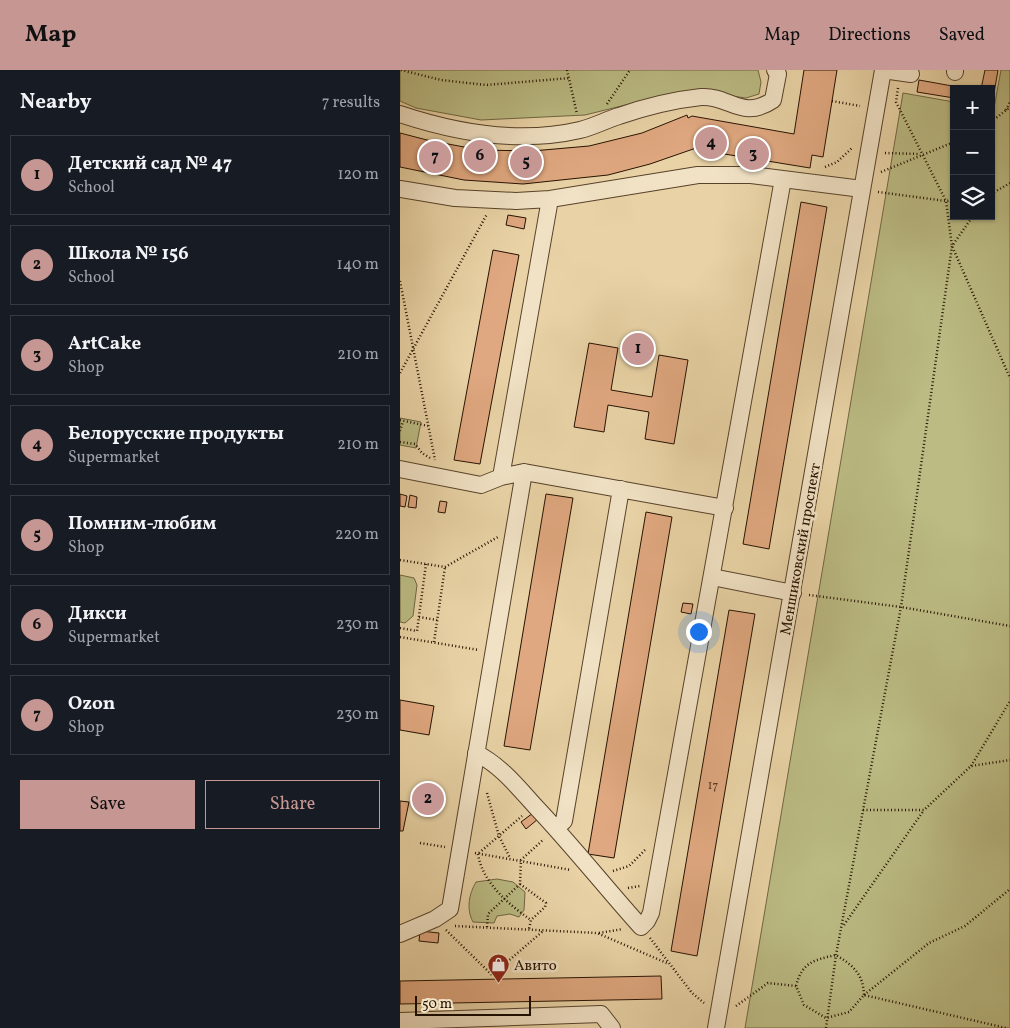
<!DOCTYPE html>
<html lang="en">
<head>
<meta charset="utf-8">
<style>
  :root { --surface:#171b24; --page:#242831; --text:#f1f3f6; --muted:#9ea1a6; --line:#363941; --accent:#c59692 }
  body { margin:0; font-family:Vollkorn,serif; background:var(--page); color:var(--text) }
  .controls { position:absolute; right:15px; top:15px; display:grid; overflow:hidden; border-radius:0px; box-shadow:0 1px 4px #0004 }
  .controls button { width:45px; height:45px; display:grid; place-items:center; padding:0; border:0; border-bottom:1px solid var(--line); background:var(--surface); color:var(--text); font:25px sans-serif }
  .scale { position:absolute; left:15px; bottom:12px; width:116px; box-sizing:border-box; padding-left:5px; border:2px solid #261201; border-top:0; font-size:14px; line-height:18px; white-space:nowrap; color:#261201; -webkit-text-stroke:4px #f1e2c5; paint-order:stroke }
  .you { position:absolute; left:298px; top:561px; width:18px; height:18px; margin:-12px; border:4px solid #fff; border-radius:50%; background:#1a73e8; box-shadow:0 0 0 8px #1a73e833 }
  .badge { display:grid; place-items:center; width:32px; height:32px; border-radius:50%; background:var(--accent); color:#111; font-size:16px; font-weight:700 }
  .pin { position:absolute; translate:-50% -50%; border:2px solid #fff; box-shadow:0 1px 5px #0006 }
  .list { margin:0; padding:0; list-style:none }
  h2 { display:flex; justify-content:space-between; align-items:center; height:65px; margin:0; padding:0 20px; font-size:21px }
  h2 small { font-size:16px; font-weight:400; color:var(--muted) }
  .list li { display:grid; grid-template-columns:32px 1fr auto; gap:15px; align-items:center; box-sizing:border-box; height:80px; margin:0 10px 10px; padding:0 10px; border:1px solid var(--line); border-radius:0px }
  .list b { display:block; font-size:19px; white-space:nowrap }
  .list p { margin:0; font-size:16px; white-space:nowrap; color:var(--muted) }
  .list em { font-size:16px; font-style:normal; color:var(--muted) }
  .actions { display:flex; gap:10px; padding:15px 20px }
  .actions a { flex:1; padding:11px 0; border:1px solid var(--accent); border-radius:0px; text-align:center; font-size:18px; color:var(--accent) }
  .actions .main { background:var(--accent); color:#111 }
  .icon { flex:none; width:28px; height:28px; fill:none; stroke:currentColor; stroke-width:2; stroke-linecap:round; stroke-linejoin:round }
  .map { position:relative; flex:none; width:610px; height:958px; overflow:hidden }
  header { display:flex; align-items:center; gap:30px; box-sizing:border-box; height:70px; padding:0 25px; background:var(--accent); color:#111 }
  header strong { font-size:24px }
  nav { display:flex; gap:28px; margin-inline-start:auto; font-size:18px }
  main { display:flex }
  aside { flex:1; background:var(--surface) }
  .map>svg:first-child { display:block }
  .green { fill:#bbbb83; stroke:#706642 }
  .building { fill:#e0a880; stroke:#261201 }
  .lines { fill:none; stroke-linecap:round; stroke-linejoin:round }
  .minor-casing { stroke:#57422a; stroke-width:18 }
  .path { stroke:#261201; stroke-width:2.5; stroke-dasharray:1 2.5; stroke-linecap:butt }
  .minor { stroke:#f1e2c5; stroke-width:16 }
  .labels { text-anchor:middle; stroke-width:5; stroke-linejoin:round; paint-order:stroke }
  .number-label { font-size:12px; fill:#543821 }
  .street-label { font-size:15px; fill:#261201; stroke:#f1e2c5 }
  .poi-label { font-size:15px; fill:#261201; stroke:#f1e2c5; text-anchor:start }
</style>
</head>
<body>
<header>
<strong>Map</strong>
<nav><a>Map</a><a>Directions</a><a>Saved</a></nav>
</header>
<main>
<aside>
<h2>Nearby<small>7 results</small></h2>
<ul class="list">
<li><span class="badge">1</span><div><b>Детский сад № 47</b><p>School</p></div><em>120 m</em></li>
<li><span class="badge">2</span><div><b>Школа № 156</b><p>School</p></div><em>140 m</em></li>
<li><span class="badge">3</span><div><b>ArtCake</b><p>Shop</p></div><em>210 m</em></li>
<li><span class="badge">4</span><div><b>Белорусские продукты</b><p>Supermarket</p></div><em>210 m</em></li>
<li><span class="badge">5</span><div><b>Помним-любим</b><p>Shop</p></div><em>220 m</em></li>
<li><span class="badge">6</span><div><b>Дикси</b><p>Supermarket</p></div><em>230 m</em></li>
<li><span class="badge">7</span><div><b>Ozon</b><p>Shop</p></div><em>230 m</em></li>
</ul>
<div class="actions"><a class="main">Save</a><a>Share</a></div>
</aside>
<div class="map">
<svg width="610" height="958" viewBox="0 0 610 958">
  <rect width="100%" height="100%" fill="#e9d3a6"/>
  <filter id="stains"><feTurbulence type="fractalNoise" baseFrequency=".004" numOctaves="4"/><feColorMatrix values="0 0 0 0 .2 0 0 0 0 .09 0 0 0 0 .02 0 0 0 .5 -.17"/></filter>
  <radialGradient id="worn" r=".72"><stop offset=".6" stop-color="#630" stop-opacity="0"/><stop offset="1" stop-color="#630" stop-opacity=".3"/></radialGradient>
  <path class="green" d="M0 0H358L361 12 359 24 346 28 301 22 270 24 185 45 81 50 16 38 0 31Z
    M601 0H610V958H345L503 23 554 32V146H591V38H594Z
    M0 348 21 352 16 378 0 375Z
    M0 505 14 508 17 515 13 546 5 553 0 552Z
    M97 809 113 812 125 822 124 840 119 847 110 844 97 846 94 853 73 852C66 839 69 824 76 812Z"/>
  <path class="building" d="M404 0H437L423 87 412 85 410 98 300 80 299 77 250 94 208 105 123 114 64 110 0 97V63L27 70 80 80 132 81 189 76 242 63 287 45 288 48 292 46 394 64Z
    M585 0H598L592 35 591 19H581Z
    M519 10 569 19H554V28L517 22Z
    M401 132 427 137 369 479 343 474Z
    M108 145 126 148 124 159 106 155Z
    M93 180 119 185 80 394 54 390Z
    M189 273 218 278 211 320 252 327 259 285 288 290 274 374 245 369 249 342 208 335 204 362 174 357Z
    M0 424 7 426 5 437 0 436Z
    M146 424 173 428 130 680 104 676Z
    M10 425 17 427 16 438 8 437Z
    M40 431 47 432 45 443 38 442Z
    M246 442 272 447 214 788 188 784Z
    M283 533 293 534 291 544 281 542Z
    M329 540 355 544 297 886 271 881Z
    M0 630 34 636 29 665 0 660Z
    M0 731 9 732 3 761H0Z
    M133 743 138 749 126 759 121 752Z
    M20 861 39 863 38 873 19 871Z
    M261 906 262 929 0 934V911Z"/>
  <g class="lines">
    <defs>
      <path id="minor" d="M483 0 511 4
        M555 2V0
        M0 44C57 63 120 74 180 60 193 57 206 50 219 46 245 37 273 30 301 27 329 25 342 51 373 30L378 4 375 0
        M0 119 55 128 116 131 150 129 298 105H351L462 119
        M0 399 81 415 101 407 124 402 325 438
        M101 407 150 129
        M312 507 393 523
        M76 683C100 695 117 716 135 736 172 775 205 817 241 857L247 851 251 843 383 109
        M156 758 164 751 221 419
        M0 864 35 849 50 839 124 402
        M0 951 201 944 212 958
        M316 958 483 0"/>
    </defs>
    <use href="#minor" class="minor-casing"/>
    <path class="path" d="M1 0 41 10 86 15 170 8
      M167 0 177 44
      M498 18 496 32 546 131 552 176 610 308
      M432 31 460 36
      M207 34 230 0
      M606 40 610 32
      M591 52 610 37
      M485 83 519 84
      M425 97 437 92 452 78
      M481 102 554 72
      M478 122 546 131 554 130
      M591 124 610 113
      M0 211 35 390
      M0 303 87 144
      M0 350 28 356
      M0 361 3 351
      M0 372 15 374 22 383 30 388
      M0 490 45 497 98 467
      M409 525 501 537 610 556
      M19 547 37 550
      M0 558 17 561 26 494
      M0 567 79 580
      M34 572 45 497
      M571 696 610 631
      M87 723 99 766 110 788
      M463 740H524L571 696 610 690
      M20 773 45 777
      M75 783 171 800
      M79 783 122 746
      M78 784C82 812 109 835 131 850
      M213 801 229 796 245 780
      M120 814 146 833 145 837 131 850 129 859
      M228 818 240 816
      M444 855 524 740
      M55 856 197 863 269 894
      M87 857 88 844 120 814 121 790 144 769
      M46 860 92 905 143 861
      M199 863 223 859
      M250 868 292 923 304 933
      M396 916C402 892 414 890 436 885 454 896 463 904 464 925
      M464 925 529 873 565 856 610 819
      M336 936 368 913 396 916 404 935 426 948 449 942 464 925 606 958
      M426 958 436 885 501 537 552 176 573 146"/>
    <use href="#minor" class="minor"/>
  </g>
  <defs>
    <symbol id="shop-pin" viewBox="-11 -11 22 30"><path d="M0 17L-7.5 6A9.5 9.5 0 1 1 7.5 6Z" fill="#8f2418" stroke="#f1e2c5"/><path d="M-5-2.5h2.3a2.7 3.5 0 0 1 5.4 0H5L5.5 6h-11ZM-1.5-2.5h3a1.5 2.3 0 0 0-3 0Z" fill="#fff"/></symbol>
  </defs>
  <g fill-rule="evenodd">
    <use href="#shop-pin" x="86" y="882" width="25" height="34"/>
  </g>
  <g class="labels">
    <g class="number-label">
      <text x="313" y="719">17</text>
    </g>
    <g class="street-label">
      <text transform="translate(400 479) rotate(-80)" y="5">Меншиковский проспект</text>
    </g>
    <g class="poi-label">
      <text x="114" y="900">Авито</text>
    </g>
  </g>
  <rect width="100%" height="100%" filter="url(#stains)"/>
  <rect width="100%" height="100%" fill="url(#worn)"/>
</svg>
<div class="controls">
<button>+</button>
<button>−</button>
<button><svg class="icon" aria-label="layers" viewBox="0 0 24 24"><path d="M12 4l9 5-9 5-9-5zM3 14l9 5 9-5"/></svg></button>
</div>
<div class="scale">50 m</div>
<div class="you"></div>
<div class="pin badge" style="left:238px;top:279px">1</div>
<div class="pin badge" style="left:28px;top:729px">2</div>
<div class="pin badge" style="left:353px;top:84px">3</div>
<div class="pin badge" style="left:311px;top:73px">4</div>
<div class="pin badge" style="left:126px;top:92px">5</div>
<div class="pin badge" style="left:80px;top:86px">6</div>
<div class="pin badge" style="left:35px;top:87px">7</div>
</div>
</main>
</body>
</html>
